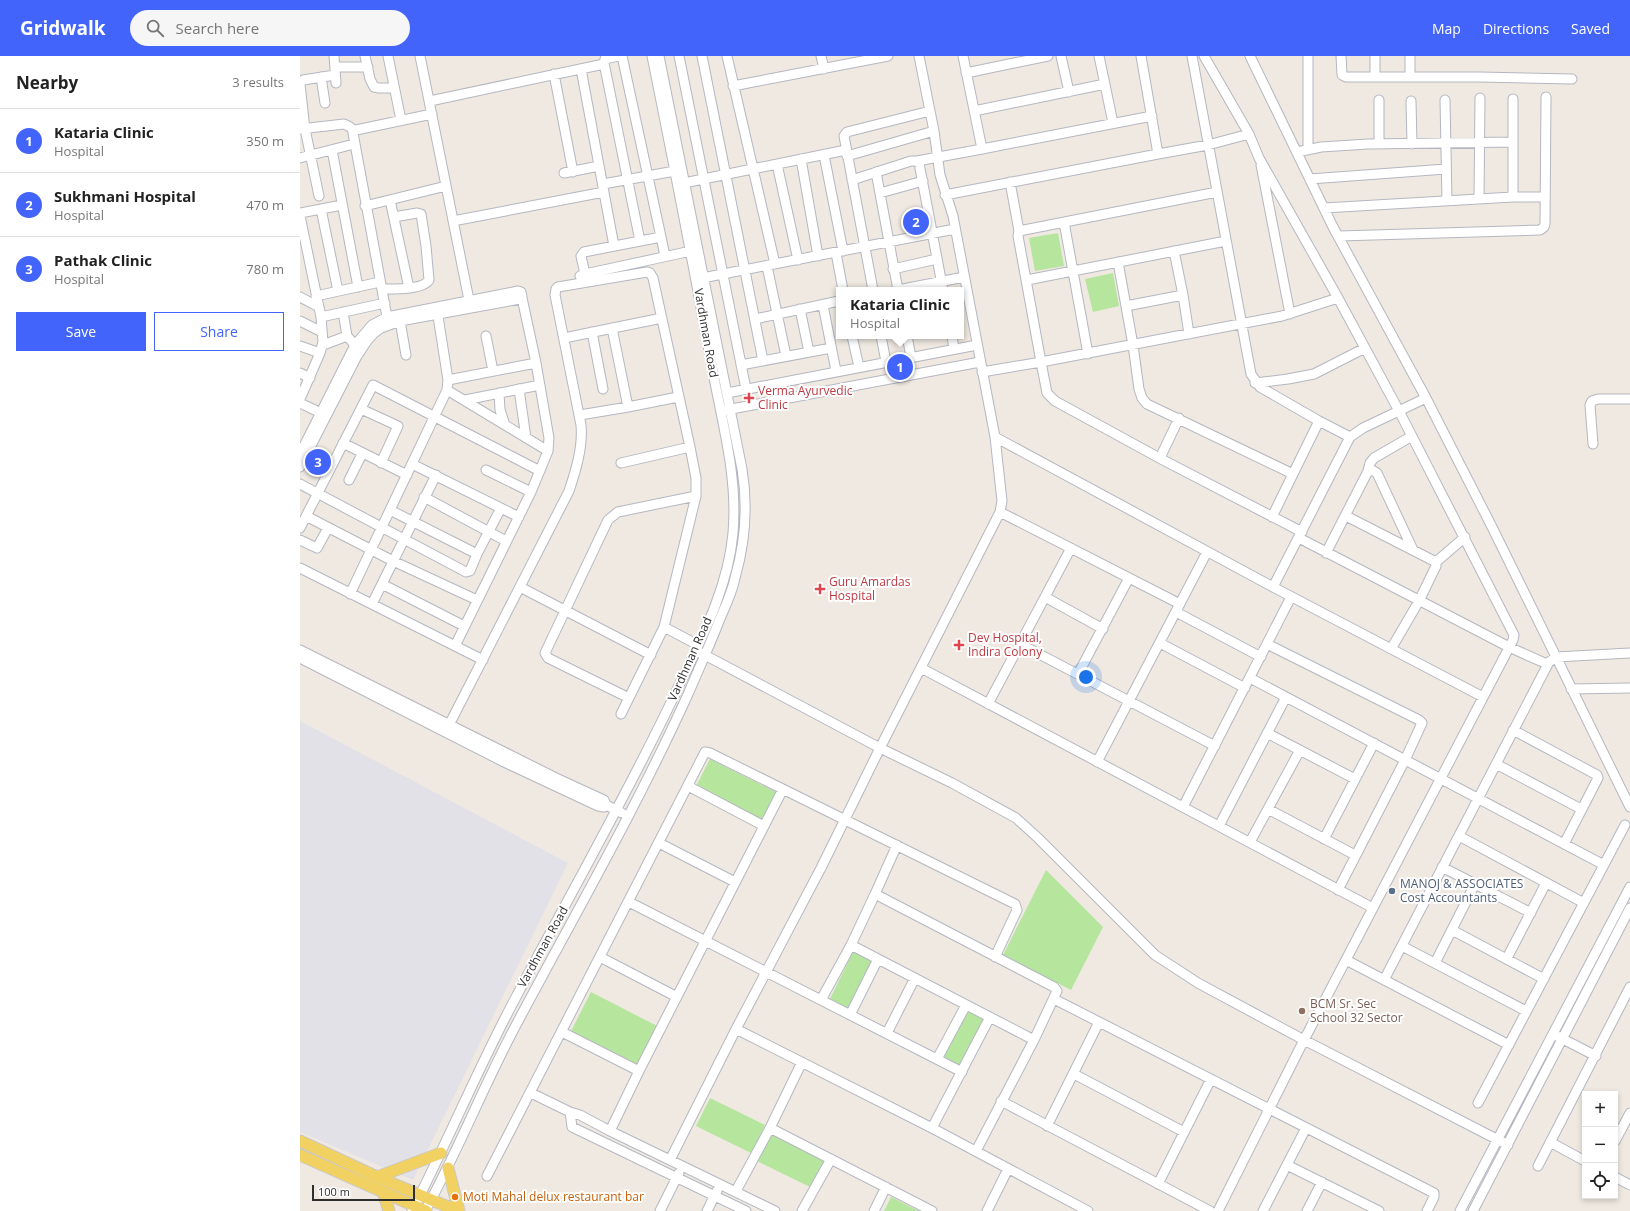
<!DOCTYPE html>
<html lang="en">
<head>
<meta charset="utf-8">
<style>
  :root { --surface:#fff; --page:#f6f6f6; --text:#222; --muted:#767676; --line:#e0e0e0; --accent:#4264fb }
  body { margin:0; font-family:"Open Sans",sans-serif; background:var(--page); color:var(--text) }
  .controls { position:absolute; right:12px; bottom:12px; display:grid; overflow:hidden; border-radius:0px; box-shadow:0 2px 6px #0003 }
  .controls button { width:36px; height:36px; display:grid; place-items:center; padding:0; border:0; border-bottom:1px solid var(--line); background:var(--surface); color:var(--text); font:20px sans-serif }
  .scale { position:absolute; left:12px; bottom:10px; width:103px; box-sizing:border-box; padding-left:4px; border:2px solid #2e2e2e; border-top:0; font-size:11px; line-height:14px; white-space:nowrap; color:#2e2e2e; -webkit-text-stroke:3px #fff; paint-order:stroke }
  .you { position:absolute; left:786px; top:621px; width:14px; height:14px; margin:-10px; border:3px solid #fff; border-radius:50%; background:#1a73e8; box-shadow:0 0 0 6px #1a73e833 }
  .badge { display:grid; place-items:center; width:26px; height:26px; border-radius:50%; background:var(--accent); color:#fff; font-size:13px; font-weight:700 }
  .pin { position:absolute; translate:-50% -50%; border:2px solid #fff; box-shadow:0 1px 4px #0006 }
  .popup { position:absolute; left:536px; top:231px; width:128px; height:52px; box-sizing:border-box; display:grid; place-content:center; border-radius:0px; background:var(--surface); filter:drop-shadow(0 1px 3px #0005); font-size:13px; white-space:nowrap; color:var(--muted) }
  .popup b { font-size:15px; color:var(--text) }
  .popup::after { content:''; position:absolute; left:50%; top:100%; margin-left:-8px; border:8px solid transparent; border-top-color:var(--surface) }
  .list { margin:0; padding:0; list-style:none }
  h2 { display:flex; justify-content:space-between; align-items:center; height:52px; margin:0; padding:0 16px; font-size:17px }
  h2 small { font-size:13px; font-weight:400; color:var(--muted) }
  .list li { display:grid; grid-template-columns:26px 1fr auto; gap:12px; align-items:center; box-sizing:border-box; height:64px; padding:0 16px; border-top:1px solid var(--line) }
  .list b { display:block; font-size:15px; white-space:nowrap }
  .list p { margin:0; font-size:13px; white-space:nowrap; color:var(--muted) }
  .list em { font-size:13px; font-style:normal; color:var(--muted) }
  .actions { display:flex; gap:8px; padding:12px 16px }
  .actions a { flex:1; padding:9px 0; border:1px solid var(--accent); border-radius:0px; text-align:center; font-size:14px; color:var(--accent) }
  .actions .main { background:var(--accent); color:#fff }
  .icon { flex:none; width:22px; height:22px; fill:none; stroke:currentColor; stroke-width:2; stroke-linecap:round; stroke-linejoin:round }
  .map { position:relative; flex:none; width:1330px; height:1155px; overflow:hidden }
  header { display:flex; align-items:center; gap:24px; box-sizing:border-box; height:56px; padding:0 20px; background:var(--accent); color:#fff }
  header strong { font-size:19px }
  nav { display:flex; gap:22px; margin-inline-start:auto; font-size:14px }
  .search { width:280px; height:36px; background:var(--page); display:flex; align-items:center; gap:10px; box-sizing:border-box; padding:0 14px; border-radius:22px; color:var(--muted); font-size:15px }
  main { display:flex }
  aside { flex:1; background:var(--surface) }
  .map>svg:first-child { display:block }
  .industrial { fill:#e3e1e8 }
  .green { fill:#b6e59e }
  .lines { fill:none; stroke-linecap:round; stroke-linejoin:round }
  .minor-casing { stroke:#b4b7c1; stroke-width:11 }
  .major-casing { stroke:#c9c9c9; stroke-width:13 }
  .minor { stroke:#fff; stroke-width:9 }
  .major { stroke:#f2d163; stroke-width:11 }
  .health-dot { fill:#e0444e; stroke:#fff; stroke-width:1.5 }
  .service-dot { fill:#5c6f8a; stroke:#fff; stroke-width:1.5 }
  .education-dot { fill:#8d6e63; stroke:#fff; stroke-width:1.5 }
  .food-dot { fill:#e8710a; stroke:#fff; stroke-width:1.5 }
  .labels { text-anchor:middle; stroke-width:4; stroke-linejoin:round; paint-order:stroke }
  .street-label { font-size:12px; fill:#2e2e2e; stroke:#fff }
  .health-label { font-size:12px; fill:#be3a42; stroke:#fff; text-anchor:start }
  .service-label { font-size:12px; fill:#4e5e75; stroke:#fff; text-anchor:start }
  .education-label { font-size:12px; fill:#785e54; stroke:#fff; text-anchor:start }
  .food-label { font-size:12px; fill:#c56008; stroke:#fff; text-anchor:start }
</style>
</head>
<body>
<header>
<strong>Gridwalk</strong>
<div class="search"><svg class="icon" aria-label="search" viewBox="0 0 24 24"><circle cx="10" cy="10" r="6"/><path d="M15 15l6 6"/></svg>Search here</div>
<nav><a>Map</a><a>Directions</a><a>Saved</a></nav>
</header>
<main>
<aside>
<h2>Nearby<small>3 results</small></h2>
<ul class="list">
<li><span class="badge">1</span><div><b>Kataria Clinic</b><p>Hospital</p></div><em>350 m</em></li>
<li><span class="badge">2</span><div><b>Sukhmani Hospital</b><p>Hospital</p></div><em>470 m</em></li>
<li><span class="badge">3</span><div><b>Pathak Clinic</b><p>Hospital</p></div><em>780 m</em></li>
</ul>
<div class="actions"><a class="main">Save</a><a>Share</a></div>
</aside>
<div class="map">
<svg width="1330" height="1155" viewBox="0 0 1330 1155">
  <rect width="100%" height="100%" fill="#efe9e1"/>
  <path class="industrial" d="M0 665 268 807 113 1124 0 1076Z"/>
  <path class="green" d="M758 177 764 210 735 215 729 182Z
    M813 217 819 250 793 256 785 223Z
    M410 703 478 737 462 769 394 734Z
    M746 814 803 871 771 934 703 899Z
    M554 894 573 904 548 954 529 945Z
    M291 936 361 972 341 1010 271 975Z
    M667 953 686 963 661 1012 642 1002Z
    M410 1042 465 1069 451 1097 396 1070Z
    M471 1077 526 1103 512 1132 457 1105Z
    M591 1141 619 1155H584Z"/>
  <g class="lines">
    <defs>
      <path id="minor" d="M34 0 36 27
        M65 0 70 23 74 31 79 32H94
        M88 0 101 64
        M120 0 170 249
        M318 0 305 3 304 7 340 185
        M379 0 446 333
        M402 0 463 305
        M427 0 475 208
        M521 0 524 13
        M663 0 682 93 852 60
        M761 0 769 36
        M799 0 813 67
        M892 0 951 318 960 331 1019 365 1050 381
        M904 0 949 78 959 102 1038 242 1099 355 1214 579 1213 584 1004 984 918 1155
        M950 0 1033 171 1126 342 1192 471 1330 751
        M1008 0V93
        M1041 0 1042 19 1046 21H1180L1272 23
        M1075 0V21
        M1110 0V21
        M35 11H68
        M281 13 314 190
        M666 17 748 0
        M254 18 273 116
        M21 21 25 47
        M0 28 5 73 19 140
        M0 28 3 24 35 19
        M433 30 588 0
        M1079 44V88
        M1145 44 1147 145
        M130 45 304 8
        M1111 45 1112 88
        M674 55 805 28
        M0 73 44 68 50 71 54 75
        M32 94 58 231
        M997 96 1021 91 1068 88 1212 86
        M858 98 908 89 949 78
        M524 99 543 195
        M547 100 634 75
        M0 102 54 88
        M501 103 518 200
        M617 105 682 93
        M477 108 498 204
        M961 109 990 258
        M576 116 598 234
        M264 117 299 110
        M1010 123 1146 113
        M552 124 611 105H615L619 107 643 234
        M710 126 719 175
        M384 127 546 94
        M303 128 375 115
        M917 136 719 175 718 180 741 306 982 260 1038 242
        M580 137 623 125
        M645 139 858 98 841 0
        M1213 141H1245
        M1179 143 1180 42
        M90 144 109 232
        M65 150 146 130
        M1024 152 1213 141V43
        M21 153 38 235
        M0 157 42 149
        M0 160 21 261 23 286 20 297 0 343
        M153 165 304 136
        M764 166 788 298
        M1039 180 1240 174 1244 171 1245 168 1246 41
        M361 181 365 200
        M536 197 543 234
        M818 206 833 289 839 333 842 342 847 348 993 418 1019 365
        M467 210 486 300
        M593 213 637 203
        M285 218 281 200 284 196 361 181 322 0
        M280 220 285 218 391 195
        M397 223 655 173
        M727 224 926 185
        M82 233C93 233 123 234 129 224L126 190 121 158 117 157 94 161
        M573 234 544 80 547 76 630 55
        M598 234 664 221
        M883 239 889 278
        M16 240 80 226
        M0 241 19 251
        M222 242 236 307 249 382 248 395
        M523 249 536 315
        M826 250 883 239 874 195
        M500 253 509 296
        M43 256 47 280 55 289
        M21 261 85 247
        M87 261 53 77 56 74 132 58
        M455 263 539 245
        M0 265 22 276
        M100 265 106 299
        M312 272 328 351
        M292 276 303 333
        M186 280 193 315
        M552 280 559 311
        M581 280 586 306
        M607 280 611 301
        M652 280 654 293
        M264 282 362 262
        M23 289 47 280
        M0 290 20 297
        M441 309 531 292
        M682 316 741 306 747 337 755 345 863 404 1002 476
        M0 317 10 322
        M148 324 236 307
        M955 327 988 323 1014 318 1065 292
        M219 333 226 382
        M147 334 248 395 231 436 155 590
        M199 337 200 354 205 369
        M427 337 677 289
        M165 344 240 329
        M0 347 21 357
        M61 353 98 370 81 407
        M426 354 680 306
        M280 359 328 351 378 341
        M695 381 973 531 1183 641
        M43 387 107 419
        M1293 388 1290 349 1292 345 1298 343H1330
        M0 398 55 289 72 269 87 261 218 235 221 236 222 241 220 243 100 265 81 272 74 277 67 285 57 300 0 411
        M860 402 879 362
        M321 407 390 391
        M112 408 219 461
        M186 414 231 436
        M1068 415 1070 407 1074 402 1112 380
        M49 424 62 398
        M0 428 166 516 170 515 177 498 90 454
        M124 441 206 485
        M700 456 880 548
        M6 460 93 505 177 544
        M1046 460 1136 506V510L1119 545 1091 593
        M972 461 993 418
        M0 472 73 329 240 415
        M999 482 1209 591 1247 608
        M0 484 17 492 28 472
        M1026 497 1067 417 1072 414 1077 417 1113 494
        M177 498 201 452
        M1136 506 1165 481
        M0 512 183 604
        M82 528 164 570
        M220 531 351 599
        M973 531 1050 381 1063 372 1126 342
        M50 538 147 334 148 324 137 254
        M745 541 803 573
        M72 548 136 419
        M876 556 961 601
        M364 571 398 589
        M860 587 945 632
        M720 588 915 690
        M967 588 1119 664 1122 667 1105 704 1038 834
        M0 594 256 722 304 744 306 749 322 757
        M401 597 580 692 652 727 716 762 738 782 855 899 898 927 1004 984 1208 1089
        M0 602 204 706 298 750 304 751 306 749
        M621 612 1073 852
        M778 618 829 522
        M950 622 1304 809
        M1271 633 1330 632
        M329 642 248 602 245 597 308 464 318 456 396 440
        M688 648 771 492
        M149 669 269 435C276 414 283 391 281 369L255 239 256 233 258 231 347 216 350 217 353 222 390 391 396 422V440L364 571 321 658
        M1213 674 1297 719 1298 722 1264 788
        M967 677 1055 723
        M797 706 907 496
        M1196 708 1281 753
        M388 730 464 770
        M883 751 991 541
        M968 753 1055 799
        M919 770 986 641
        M1159 780 1284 847
        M1024 783 1074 687
        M950 786 1000 694
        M359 787 435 826
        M597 789 575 838 754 931 757 935 734 984 676 1095
        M1142 811 1231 857
        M329 846 662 1016
        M1152 874 1244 923
        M551 889 734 984
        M1102 890 1226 955
        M300 901 377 941
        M1207 902 1246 827
        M1046 904 1209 989
        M1135 907 1175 828
        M1084 924 1249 606 1256 601 1330 597
        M754 943 1132 1136 1134 1137V1141L1127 1155
        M521 944 551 889 575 838
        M550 959 578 903
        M436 973 632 1072 788 1155
        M262 976 339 1015
        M587 977 615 922
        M1257 980 1296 1000
        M637 1003 666 949
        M774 1018 884 1076
        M231 1037 270 1056 280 1059 310 1075 475 1155
        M701 1045 910 1155
        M1178 1047 1325 769
        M270 1056 272 1071 446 1155
        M747 1070 799 966
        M470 1072 632 1155
        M632 1072 690 961
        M310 1075 339 1015 483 733
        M1315 1085 1330 1057
        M1250 1086 1285 1105
        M370 1104 436 973 521 812 580 692 700 456 702 445 695 381 653 160 640 119 634 75 619 0
        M987 1109 1079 1155
        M1238 1110 1330 931
        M187 1120 405 696 410 697 715 848 717 854 695 901
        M1315 1121 1330 1129
        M858 1128 911 1023
        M436 1135 470 1072 502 1006
        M112 1155C148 1085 178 1012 215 943 268 842 325 743 374 640 398 589 428 535 433 477 438 421 422 366 412 311 393 207 373 104 352 0
        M125 1155C158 1095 183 1031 215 971 274 860 337 751 389 636 399 612 410 589 419 565 425 551 432 537 435 522 445 487 448 449 442 413L359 0
        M360 1155 379 1117
        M407 1155 417 1135
        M502 1155 531 1103
        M574 1155 586 1131
        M687 1155 708 1113
        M963 1155 1006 1072
        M1007 1155 1022 1126
        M1160 1155 1330 831
        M1173 1155 1330 852"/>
      <path id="major" d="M0 1085 77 1121 158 1155
        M0 1099 126 1155
        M148 1112 159 1155
        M77 1121 141 1097
        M83 1136 89 1155"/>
    </defs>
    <use href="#minor" class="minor-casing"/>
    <use href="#major" class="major-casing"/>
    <use href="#minor" class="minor"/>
    <use href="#major" class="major"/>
  </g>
  <g class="health-dot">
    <path d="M447 336h4v4h4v4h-4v4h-4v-4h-4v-4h4z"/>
    <path d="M518 527h4v4h4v4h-4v4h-4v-4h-4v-4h4z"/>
    <path d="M657 583h4v4h4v4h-4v4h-4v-4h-4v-4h4z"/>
  </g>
  <circle class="service-dot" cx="1092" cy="835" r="4"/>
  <circle class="education-dot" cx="1002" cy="955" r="4"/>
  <circle class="food-dot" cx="155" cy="1141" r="4"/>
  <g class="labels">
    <g class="street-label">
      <text transform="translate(406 277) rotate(80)" y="4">Vardhman Road</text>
      <text transform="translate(390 603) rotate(-66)" y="4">Vardhman Road</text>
      <text transform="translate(243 891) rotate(-61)" y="4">Vardhman Road</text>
    </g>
    <g class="health-label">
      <text x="458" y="339">Verma Ayurvedic<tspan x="458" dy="14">Clinic</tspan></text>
      <text x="529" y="530">Guru Amardas<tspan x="529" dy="14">Hospital</tspan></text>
      <text x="668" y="586">Dev Hospital,<tspan x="668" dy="14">Indira Colony</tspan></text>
    </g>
    <g class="service-label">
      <text x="1100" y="832">MANOJ &amp; ASSOCIATES<tspan x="1100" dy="14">Cost Accountants</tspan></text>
    </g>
    <g class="education-label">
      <text x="1010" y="952">BCM Sr. Sec<tspan x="1010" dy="14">School 32 Sector</tspan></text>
    </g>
    <g class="food-label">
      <text x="163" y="1145">Moti Mahal delux restaurant bar</text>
    </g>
  </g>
</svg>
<div class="controls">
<button>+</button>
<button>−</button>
<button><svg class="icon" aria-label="locate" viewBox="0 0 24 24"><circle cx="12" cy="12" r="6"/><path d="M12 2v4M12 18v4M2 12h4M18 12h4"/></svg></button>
</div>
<div class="scale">100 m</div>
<div class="you"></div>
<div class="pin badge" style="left:600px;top:311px">1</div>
<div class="popup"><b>Kataria Clinic</b>Hospital</div>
<div class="pin badge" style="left:616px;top:166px">2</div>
<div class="pin badge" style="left:18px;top:406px">3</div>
</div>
</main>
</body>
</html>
